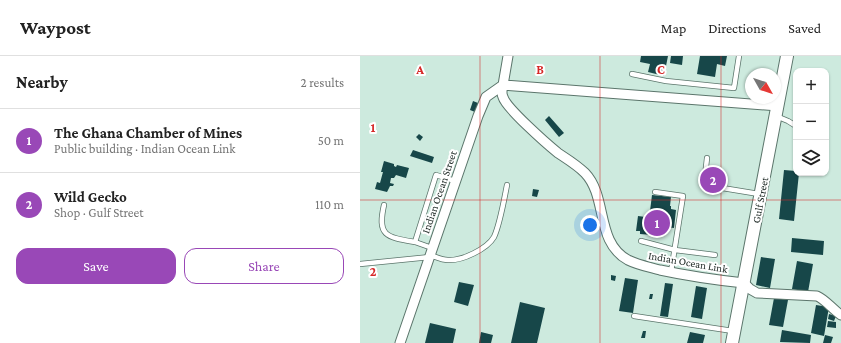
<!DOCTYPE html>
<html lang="en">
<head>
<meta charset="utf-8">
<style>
  :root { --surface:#fff; --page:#f6f6f6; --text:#222; --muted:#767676; --line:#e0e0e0; --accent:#9948b7 }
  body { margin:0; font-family:"Crimson Pro",serif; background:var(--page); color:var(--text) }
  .controls { position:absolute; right:12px; top:12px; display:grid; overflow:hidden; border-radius:8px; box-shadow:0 1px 3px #0004 }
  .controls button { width:36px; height:36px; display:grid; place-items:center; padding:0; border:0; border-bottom:1px solid var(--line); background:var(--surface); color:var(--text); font:20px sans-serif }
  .compass { position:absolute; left:385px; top:12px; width:36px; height:36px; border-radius:50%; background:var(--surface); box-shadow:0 1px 3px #0004; rotate:129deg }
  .you { position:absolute; left:230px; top:169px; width:14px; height:14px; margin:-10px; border:3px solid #fff; border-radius:50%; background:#1a73e8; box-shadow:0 0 0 6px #1a73e833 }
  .badge { display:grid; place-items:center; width:26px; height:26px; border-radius:50%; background:var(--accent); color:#fff; font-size:13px; font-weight:700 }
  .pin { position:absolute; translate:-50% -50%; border:2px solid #fff; box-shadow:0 1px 4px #0006 }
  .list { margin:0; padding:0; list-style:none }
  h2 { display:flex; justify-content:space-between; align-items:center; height:52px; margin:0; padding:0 16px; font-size:17px }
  h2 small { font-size:13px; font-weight:400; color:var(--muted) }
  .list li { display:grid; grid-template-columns:26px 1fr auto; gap:12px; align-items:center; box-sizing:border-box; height:64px; padding:0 16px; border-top:1px solid var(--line) }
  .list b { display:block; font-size:15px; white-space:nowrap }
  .list p { margin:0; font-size:13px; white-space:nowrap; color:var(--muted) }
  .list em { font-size:13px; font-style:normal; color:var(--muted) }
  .actions { display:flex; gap:8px; padding:12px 16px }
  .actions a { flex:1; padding:9px 0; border:1px solid var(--accent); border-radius:12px; text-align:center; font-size:14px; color:var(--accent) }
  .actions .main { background:var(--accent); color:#fff }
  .icon { flex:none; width:22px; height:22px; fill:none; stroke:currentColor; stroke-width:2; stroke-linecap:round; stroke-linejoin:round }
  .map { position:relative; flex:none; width:481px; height:287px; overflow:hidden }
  header { display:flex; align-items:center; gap:24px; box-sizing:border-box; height:56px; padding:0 20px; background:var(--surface); border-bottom:1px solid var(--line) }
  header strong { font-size:19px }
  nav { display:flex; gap:22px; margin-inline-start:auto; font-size:14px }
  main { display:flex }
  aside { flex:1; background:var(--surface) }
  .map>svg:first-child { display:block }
  .building { fill:#174749 }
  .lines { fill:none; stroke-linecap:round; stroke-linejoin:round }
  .lane-casing { stroke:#5b756b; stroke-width:6 }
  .street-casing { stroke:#5b756b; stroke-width:11 }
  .secondary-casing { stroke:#5b756b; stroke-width:14 }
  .lane { stroke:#fff; stroke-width:4.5 }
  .street { stroke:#fff; stroke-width:9 }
  .secondary { stroke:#fff; stroke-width:12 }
  .grid { fill:none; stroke:#d62828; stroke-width:1; stroke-opacity:0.55 }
  .labels { text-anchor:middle; stroke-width:4; stroke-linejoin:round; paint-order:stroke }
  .street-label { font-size:11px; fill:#212c28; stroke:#fff }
  .grid-label { font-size:13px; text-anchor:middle; font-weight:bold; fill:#d62828; stroke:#fff; stroke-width:4; stroke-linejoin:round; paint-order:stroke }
</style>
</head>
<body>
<header>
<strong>Waypost</strong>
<nav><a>Map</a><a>Directions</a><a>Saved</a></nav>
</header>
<main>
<aside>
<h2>Nearby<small>2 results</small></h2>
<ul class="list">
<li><span class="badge">1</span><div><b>The Ghana Chamber of Mines</b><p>Public building · Indian Ocean Link</p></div><em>50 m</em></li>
<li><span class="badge">2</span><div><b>Wild Gecko</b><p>Shop · Gulf Street</p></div><em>110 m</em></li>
</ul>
<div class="actions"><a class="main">Save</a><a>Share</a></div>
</aside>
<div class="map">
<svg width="481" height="287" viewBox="0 0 481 287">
  <rect width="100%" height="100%" fill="#cdeade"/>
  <path class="building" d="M281 0H308L304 20 288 16 290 8 280 6Z
    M311 0H323L322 9 310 7Z
    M340 0H367L365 10 357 8 355 21 337 18Z
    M113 45 118 47 115 56 110 54Z
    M189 60 204 77 199 81 185 64Z
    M59 78 63 81 60 85 56 81Z
    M53 94 74 101 72 107 50 100Z
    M24 105 34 108V110L36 111 37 109 49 112 46 122 36 119 34 122H31L30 127 34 128 33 130H30L27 136 15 133 17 126 20 127 23 116H21Z
    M424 114 436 115V117H439L434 165 419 163Z
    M173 133 179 134 177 141 172 140Z
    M292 139 311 141 310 150H311V153L316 154 314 172 306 171 305 180 280 178V175H276L278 160 293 162V155H290Z
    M432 182 464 185 463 199 431 196Z
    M401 201 415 203 410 232 396 229Z
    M437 205 453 208 448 236 432 233Z
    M251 219 256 220 255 225 251 224Z
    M265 222 278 224 273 257 259 255Z
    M99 226 114 229 108 250 94 246Z
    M305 227 313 228 308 261 300 260Z
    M336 230 347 232 342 263 331 261Z
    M290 238H293L292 243H289Z
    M414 242 428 244 423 271 409 269Z
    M160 246 185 252 177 287H151Z
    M456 249 469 251 464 280 451 277Z
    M469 258 476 260 474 265 468 263Z
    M468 265 476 266V272L467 271Z
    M70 267 96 273 93 287H65Z
    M422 274 451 279 450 287 420 286Z
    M283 275H286L285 282H281Z
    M121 276 133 279 131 287H119Z
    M330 276 345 279 343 287H327Z
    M465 279 473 281 471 287H463Z"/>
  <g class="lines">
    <defs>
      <path id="lane" d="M272 18 306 25 374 32 379 0
        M416 60 428 65 436 70
        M347 102 344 129 399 138
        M295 136 323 140 311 216
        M24 149C17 180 26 181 55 186L76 119 95 125
        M281 185 315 194 355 199
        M55 186 72 192
        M70 199C76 201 82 204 88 204 102 205 127 193 134 181 140 168 144 144 147 129
        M0 208 70 201
        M274 260 373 275"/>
      <path id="street" d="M418 50 143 29C142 33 141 37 143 41 146 52 187 88 198 97 207 103 217 109 225 117 248 141 235 186 268 204 278 209 289 211 300 214 328 220 356 224 384 227L390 233 397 237 457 240C466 244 472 253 481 259
        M40 287 118 60 126 41 143 29 148 0"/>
      <path id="secondary" d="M372 287 427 0"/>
    </defs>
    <use href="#lane" class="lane-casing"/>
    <use href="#street" class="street-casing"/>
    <use href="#secondary" class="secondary-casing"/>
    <use href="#lane" class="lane"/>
    <use href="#street" class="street"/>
    <use href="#secondary" class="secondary"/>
  </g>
  <path class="grid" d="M120 0V287M240 0V287M361 0V287M0 144H481"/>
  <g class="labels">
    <g class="street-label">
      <text transform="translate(79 136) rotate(-71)" y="4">Indian Ocean Street</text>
      <text transform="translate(400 144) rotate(-79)" y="4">Gulf Street</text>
      <text transform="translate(328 206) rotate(10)" y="4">Indian Ocean Link</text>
    </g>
  </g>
  <g class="grid-label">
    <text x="60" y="18">A</text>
    <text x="180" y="18">B</text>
    <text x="301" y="18">C</text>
    <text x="13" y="76">1</text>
    <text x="13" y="220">2</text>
  </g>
</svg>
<div class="controls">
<button>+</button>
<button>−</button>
<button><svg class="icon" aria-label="layers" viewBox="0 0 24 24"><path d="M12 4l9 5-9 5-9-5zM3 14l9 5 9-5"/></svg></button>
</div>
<svg class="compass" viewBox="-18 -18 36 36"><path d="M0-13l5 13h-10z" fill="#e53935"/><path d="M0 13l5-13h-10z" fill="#767676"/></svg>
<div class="you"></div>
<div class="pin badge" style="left:297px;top:167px">1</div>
<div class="pin badge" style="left:353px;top:124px">2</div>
</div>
</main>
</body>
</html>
